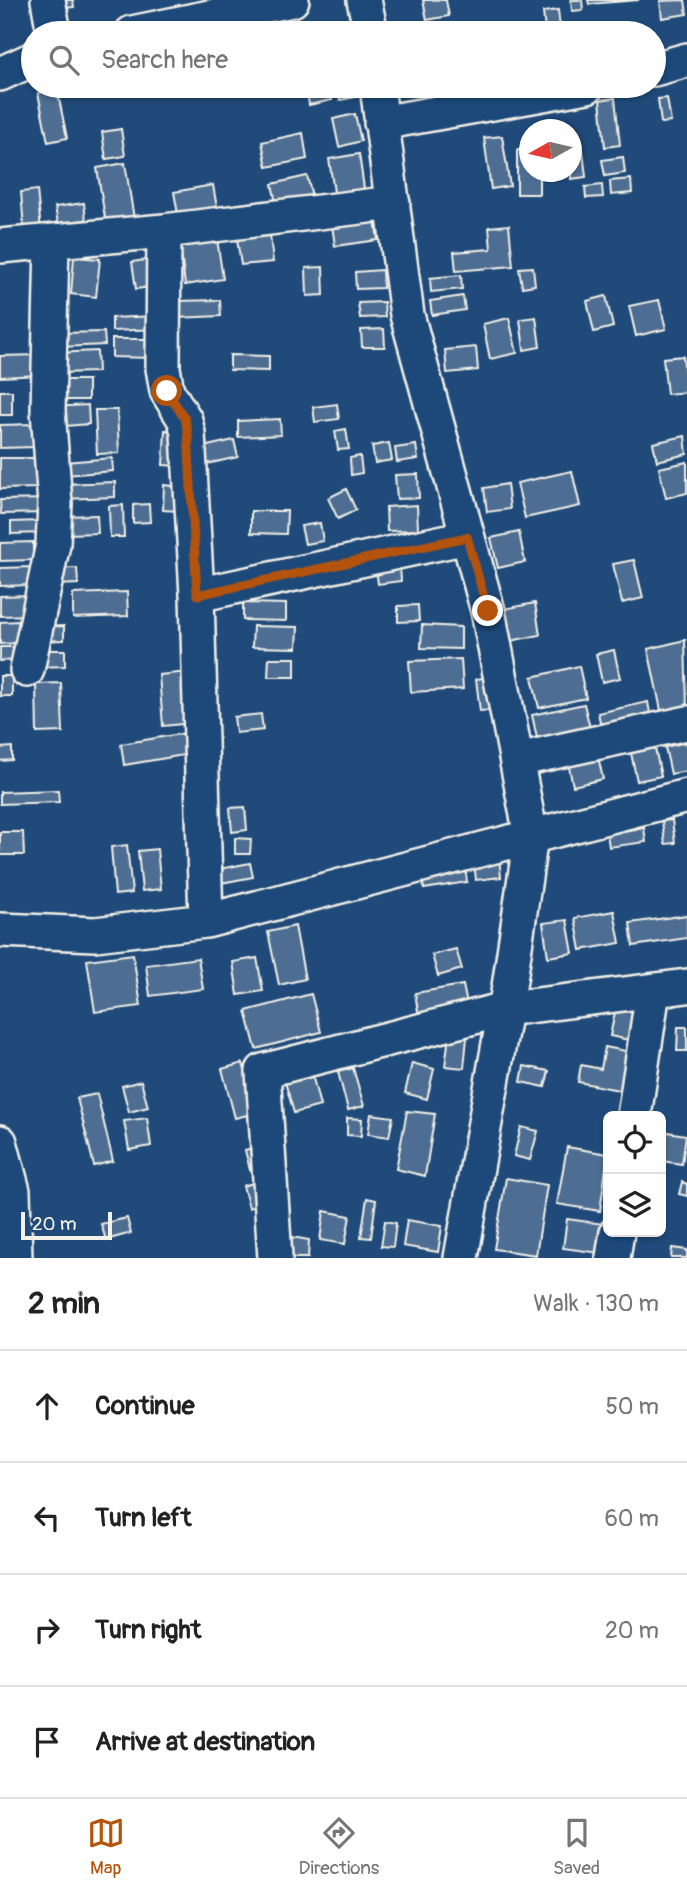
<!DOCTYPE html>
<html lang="en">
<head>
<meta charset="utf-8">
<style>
  :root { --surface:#fff; --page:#f2f2f2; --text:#222; --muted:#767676; --line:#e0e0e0; --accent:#b45309 }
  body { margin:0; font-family:Pangolin,sans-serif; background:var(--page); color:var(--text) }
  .controls { position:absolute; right:21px; bottom:21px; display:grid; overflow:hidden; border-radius:10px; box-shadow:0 2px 5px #0004 }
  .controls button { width:63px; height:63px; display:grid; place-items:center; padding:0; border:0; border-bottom:2px solid var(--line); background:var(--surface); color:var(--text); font:35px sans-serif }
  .compass { position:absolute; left:519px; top:119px; width:63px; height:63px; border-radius:50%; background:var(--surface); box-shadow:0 2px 5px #0004; rotate:262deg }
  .scale { position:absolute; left:21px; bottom:18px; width:91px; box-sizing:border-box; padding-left:7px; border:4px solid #f4f1e8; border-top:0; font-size:19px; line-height:24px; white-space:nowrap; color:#f4f1e8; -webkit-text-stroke:5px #1f4a7a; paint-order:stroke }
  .stop { position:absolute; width:21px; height:21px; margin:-16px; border:5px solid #b45309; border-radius:50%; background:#fff }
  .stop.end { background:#b45309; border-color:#fff; box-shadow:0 2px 7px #0008 }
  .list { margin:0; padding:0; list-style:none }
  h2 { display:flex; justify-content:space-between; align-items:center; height:91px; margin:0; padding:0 28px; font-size:30px }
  h2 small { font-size:23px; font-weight:400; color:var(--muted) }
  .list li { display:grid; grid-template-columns:46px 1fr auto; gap:21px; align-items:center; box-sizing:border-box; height:112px; padding:0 28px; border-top:2px solid var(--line) }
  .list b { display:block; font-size:26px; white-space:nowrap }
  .list em { font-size:23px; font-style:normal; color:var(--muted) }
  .icon { flex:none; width:38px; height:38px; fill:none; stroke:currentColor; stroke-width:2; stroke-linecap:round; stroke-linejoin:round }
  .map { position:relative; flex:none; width:687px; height:1258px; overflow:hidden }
  .search { position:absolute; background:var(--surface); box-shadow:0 2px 5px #0004; left:21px; right:21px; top:21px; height:77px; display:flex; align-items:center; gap:18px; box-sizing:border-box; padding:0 24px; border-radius:38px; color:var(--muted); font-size:26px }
  .sheet { height:539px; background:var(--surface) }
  nav { display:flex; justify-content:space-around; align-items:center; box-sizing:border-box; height:98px; border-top:2px solid var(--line); background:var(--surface); font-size:19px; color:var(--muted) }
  nav a { display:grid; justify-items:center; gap:4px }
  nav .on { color:var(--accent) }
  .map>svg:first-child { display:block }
  .building { fill:#4d6e92; stroke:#f4f1e8; stroke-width:2 }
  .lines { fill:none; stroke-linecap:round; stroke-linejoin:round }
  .minor-casing { stroke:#f4f1e8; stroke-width:38 }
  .minor { stroke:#1f4a7a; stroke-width:33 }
  .route { stroke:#b45309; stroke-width:9 }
</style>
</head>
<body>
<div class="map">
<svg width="687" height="1258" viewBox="0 0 687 1258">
  <rect width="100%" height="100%" fill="#1f4a7a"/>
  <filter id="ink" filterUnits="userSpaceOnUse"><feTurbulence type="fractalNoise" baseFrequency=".0143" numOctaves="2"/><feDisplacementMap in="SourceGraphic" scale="14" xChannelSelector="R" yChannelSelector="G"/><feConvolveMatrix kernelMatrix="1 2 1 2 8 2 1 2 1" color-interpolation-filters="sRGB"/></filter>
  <g filter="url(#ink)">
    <path class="building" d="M58 0H73L74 7 59 9Z
      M423 0H446L449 16 427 20Z
      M571 0H582L583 10 572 11Z
      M588 0H639L589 4Z
      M685 0 687 14 662 18 660 1Z
      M558 10 560 27 545 30 543 12Z
      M66 86H80L81 92 67 94Z
      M127 86H144V87L128 90Z
      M306 86H330L332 100 309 105Z
      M338 86H354L356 97 340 100Z
      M57 89 67 138 48 142 38 93Z
      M615 98 620 145 605 147 600 100Z
      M667 98 671 122 661 123 658 99Z
      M355 114 361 141 339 147 333 119Z
      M121 129 125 156 106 159 102 132Z
      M303 133 307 159 267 167 262 142Z
      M502 136 510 186 491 189 484 138Z
      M517 150H530V172H539V194H517Z
      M583 151 586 177 571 179 572 153Z
      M359 154 365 195 335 199 329 159Z
      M623 157 625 173 605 176 602 160Z
      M125 163 135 225 107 230 97 168Z
      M307 176 313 200 277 208 272 184Z
      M631 179 632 193 611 195 610 181Z
      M213 185 217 208 178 214 174 192Z
      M602 185 603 197 586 198 585 187Z
      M37 190 42 240 25 241 21 192Z
      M84 203 86 220 58 223 55 207Z
      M375 219 378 240 335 246 332 225Z
      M509 225 513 266 456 271 454 252 491 249 489 227Z
      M270 235 273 262 241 265 237 239Z
      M217 239 223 279 185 285 180 245Z
      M74 257 100 259 96 297 71 294Z
      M152 259 156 286 136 289 132 262Z
      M323 267 324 295 307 296 306 268Z
      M533 267 535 285 522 287 519 268Z
      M382 270 383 288 356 289 355 272Z
      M461 275 462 289 431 292 430 278Z
      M463 296 465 310 432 315 430 301Z
      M606 296 613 327 594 332 587 301Z
      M220 300 221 316 176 318V301Z
      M659 300 666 329 636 336 629 306Z
      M384 302 385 317 360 318 358 303Z
      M157 316V329L112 331V318Z
      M536 317 540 347 524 350 520 319Z
      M509 318 517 353 490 359 483 324Z
      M384 329 385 347H362L361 330Z
      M104 332 105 345 60 347 59 333Z
      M112 339H154V358L112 357Z
      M476 347 478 370 447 373 445 350Z
      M97 351 98 372 55 373V353Z
      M41 355V375L0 377V356Z
      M230 355 269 356V371L230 370Z
      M683 356 687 392 667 394 663 358Z
      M51 380H88V400H51Z
      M0 391H12V415H0Z
      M337 404 339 419 315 422 313 407Z
      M88 405 89 424 53 427 51 407Z
      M95 410H117L119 453 97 454Z
      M280 419 281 435 238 437V421Z
      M34 424 35 447 0 448V425Z
      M346 429 349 449 338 450 335 431Z
      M165 430 183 431 181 466 163 465Z
      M685 436 687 454 657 461 653 443Z
      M234 440 238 457 207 464 203 447Z
      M389 443 392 460 375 463 372 446Z
      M416 445 418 459 397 462 395 448Z
      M360 456 362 473 351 475 350 458Z
      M0 458H36L37 488 0 489Z
      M112 458 113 471 66 475 65 462Z
      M687 462V493L666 498 659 468Z
      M572 471 580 506 525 518 517 483Z
      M418 474 419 498 397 499 395 475Z
      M115 482V497L62 499V484Z
      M507 484 510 509 487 512 484 488Z
      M164 485 180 487 179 511 163 510Z
      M346 489 356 510 338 519 328 498Z
      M47 499V513L1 514 0 500Z
      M149 504 150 522 133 523V505Z
      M123 505 124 537H110L109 506Z
      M417 505 418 530 387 531 386 507Z
      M251 511H287L286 534 251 533Z
      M97 515 98 533 66 534 65 516Z
      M41 521 42 533 11 534V522Z
      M320 523 323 541 305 544 301 526Z
      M519 532 525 562 498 568 491 538Z
      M33 542V560L0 561V543Z
      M634 560 643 598 622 603 613 564Z
      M400 566 401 581 378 584 376 568Z
      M33 567V585L0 586V568Z
      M77 568 78 584 56 585 55 569Z
      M127 592 128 616 73 618V594Z
      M29 595 30 615 0 616V596Z
      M243 603 286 604V621L243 620Z
      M535 603 540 635 510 641 504 609Z
      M418 605 419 621 398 622V606Z
      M19 621V643L0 644V622Z
      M422 625 461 627V649L421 648Z
      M64 626V640L39 641V627Z
      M253 626 298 627 297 648 252 647Z
      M685 640 687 709 662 715 648 649Z
      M0 647H18V660L0 661Z
      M39 650H65V666L40 667Z
      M614 650 620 678 602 682 596 654Z
      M269 658H295V677H268Z
      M461 659 463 689 411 692 409 661Z
      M579 666 586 698 539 708 532 677Z
      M188 672 192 723 163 726 159 675Z
      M0 676H12V696H0Z
      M490 677 494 710 480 711 476 679Z
      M61 683 63 732 37 733 36 684Z
      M648 702 651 719 602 730 598 713Z
      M584 704 592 736 539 747 532 715Z
      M261 714 263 730 236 733 234 717Z
      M186 733 190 754 124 765 121 744Z
      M687 742V771L671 774 665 747Z
      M12 747V760L0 761V748Z
      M655 748 661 776 637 781 631 753Z
      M597 752 603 779 573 786 567 758Z
      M58 790 59 802 0 804V792Z
      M245 807 247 830 232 832 230 808Z
      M672 820 675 843 665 844 662 821Z
      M644 828 646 842 609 847 607 833Z
      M0 832H23L24 855H0Z
      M235 838 251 839 250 854H235Z
      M127 845 132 893 115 895 111 847Z
      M157 849 161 889 142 891 138 851Z
      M499 857 501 877 476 880 474 860Z
      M250 863 253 877 221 883 219 869Z
      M465 866 467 882 424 889 421 872Z
      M614 911 620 943 581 950 575 918Z
      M687 915V938L633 946 630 923Z
      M567 920 573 953 548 957 543 923Z
      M295 926 305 979 279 985 268 932Z
      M456 949 462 969 438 976 432 955Z
      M133 954 141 1006 95 1012 87 960Z
      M198 958 203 989 150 996 146 965Z
      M257 958 263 991 238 995 233 962Z
      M463 985 468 1009 419 1017 415 993Z
      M311 994 321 1032 256 1049 246 1011Z
      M617 1003 640 1008 634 1041 610 1036Z
      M678 1027H687V1051H677Z
      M449 1036 467 1038 464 1068 445 1066Z
      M605 1047 636 1053 629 1092 578 1082 581 1065 601 1069Z
      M243 1063 256 1113 235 1118 222 1069Z
      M412 1063 434 1069 427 1099 405 1093Z
      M524 1066 549 1071 545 1087 521 1082Z
      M353 1068 364 1106 348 1110 338 1072Z
      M312 1074 320 1106 294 1113 285 1082Z
      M141 1081 148 1107 129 1112 122 1086Z
      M97 1094 113 1161 94 1166 77 1098Z
      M407 1111 435 1114 425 1176 396 1169Z
      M371 1114 393 1117 389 1137 368 1134Z
      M147 1118 151 1146 129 1150 124 1121Z
      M347 1118 362 1119 361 1136 347 1135Z
      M521 1127 538 1131 530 1160 514 1156Z
      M661 1131 686 1135 682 1164 661 1161Z
      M263 1145 268 1165 250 1170 245 1150Z
      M567 1147 608 1154 600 1211 557 1204Z
      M506 1178 547 1185 536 1255 494 1249Z
      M263 1180 269 1202 249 1208 243 1186Z
      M682 1182 687 1184V1196L679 1194Z
      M367 1198 376 1200 371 1238 361 1237Z
      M324 1211 350 1216 345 1244 320 1240Z
      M127 1218 131 1233 106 1240 101 1224Z
      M567 1219 604 1224 600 1253 563 1248Z
      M407 1220 442 1226 438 1252 403 1246Z
      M385 1221 396 1223 393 1247 381 1246Z
      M292 1237 309 1240 308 1258H290Z
      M672 1248 687 1250V1258H671Z"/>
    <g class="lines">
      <defs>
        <path id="minor" d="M48 0 54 33
          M364 0 371 33
          M132 33 292 0
          M654 69 687 60
          M0 74 33 59
          M377 86 407 315 488 611 531 836 509 987 461 1258
          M381 123 587 86
          M164 231 163 368 167 391 185 420 188 433 197 595
          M0 246 164 231 393 203
          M27 670 53 544 55 504 48 410 52 243
          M517 760 687 723
          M206 921 197 595 467 537
          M0 930 95 934 206 921 687 796
          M634 1116 653 991
          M0 1142 13 1191 15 1258
          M275 1258 263 1071 505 1009 687 986
          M613 1258 617 1232"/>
      </defs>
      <use href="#minor" class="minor-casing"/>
      <use href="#minor" class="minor"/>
    </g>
  </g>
  <g class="lines" filter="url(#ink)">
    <path class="route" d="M167 391 185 419 188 433 197 595 467 537 488 611"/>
  </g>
</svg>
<div class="controls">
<button><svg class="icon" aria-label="locate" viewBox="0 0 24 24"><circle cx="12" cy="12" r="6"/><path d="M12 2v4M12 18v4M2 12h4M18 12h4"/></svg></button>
<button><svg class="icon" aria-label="layers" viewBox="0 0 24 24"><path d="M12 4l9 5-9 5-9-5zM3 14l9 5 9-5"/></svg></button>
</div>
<svg class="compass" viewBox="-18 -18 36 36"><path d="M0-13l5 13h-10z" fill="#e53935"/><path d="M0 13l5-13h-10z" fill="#767676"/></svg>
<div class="scale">20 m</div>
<div class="stop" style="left:167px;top:391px"></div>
<div class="stop end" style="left:488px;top:611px"></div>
<div class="search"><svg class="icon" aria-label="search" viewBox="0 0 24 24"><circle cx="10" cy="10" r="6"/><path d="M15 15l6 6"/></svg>Search here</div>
</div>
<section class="sheet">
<h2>2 min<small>Walk · 130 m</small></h2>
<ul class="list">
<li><svg class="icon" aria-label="ahead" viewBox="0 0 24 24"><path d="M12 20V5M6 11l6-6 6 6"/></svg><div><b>Continue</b></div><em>50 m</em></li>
<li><svg class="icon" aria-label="left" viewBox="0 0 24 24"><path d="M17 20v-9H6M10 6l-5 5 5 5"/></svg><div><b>Turn left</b></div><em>60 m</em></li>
<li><svg class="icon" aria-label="right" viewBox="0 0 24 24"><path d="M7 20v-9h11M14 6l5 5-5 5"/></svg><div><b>Turn right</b></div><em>20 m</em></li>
<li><svg class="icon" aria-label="arrive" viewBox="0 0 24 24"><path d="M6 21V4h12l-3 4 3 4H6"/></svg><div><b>Arrive at destination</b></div></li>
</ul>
</section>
<nav>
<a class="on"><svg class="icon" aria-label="map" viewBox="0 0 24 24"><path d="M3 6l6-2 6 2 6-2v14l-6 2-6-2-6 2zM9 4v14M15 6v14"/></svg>Map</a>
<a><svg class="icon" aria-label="directions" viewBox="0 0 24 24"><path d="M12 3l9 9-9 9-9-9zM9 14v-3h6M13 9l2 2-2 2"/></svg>Directions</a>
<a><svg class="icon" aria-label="saved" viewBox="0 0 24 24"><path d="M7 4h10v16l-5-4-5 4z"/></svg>Saved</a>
</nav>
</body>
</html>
